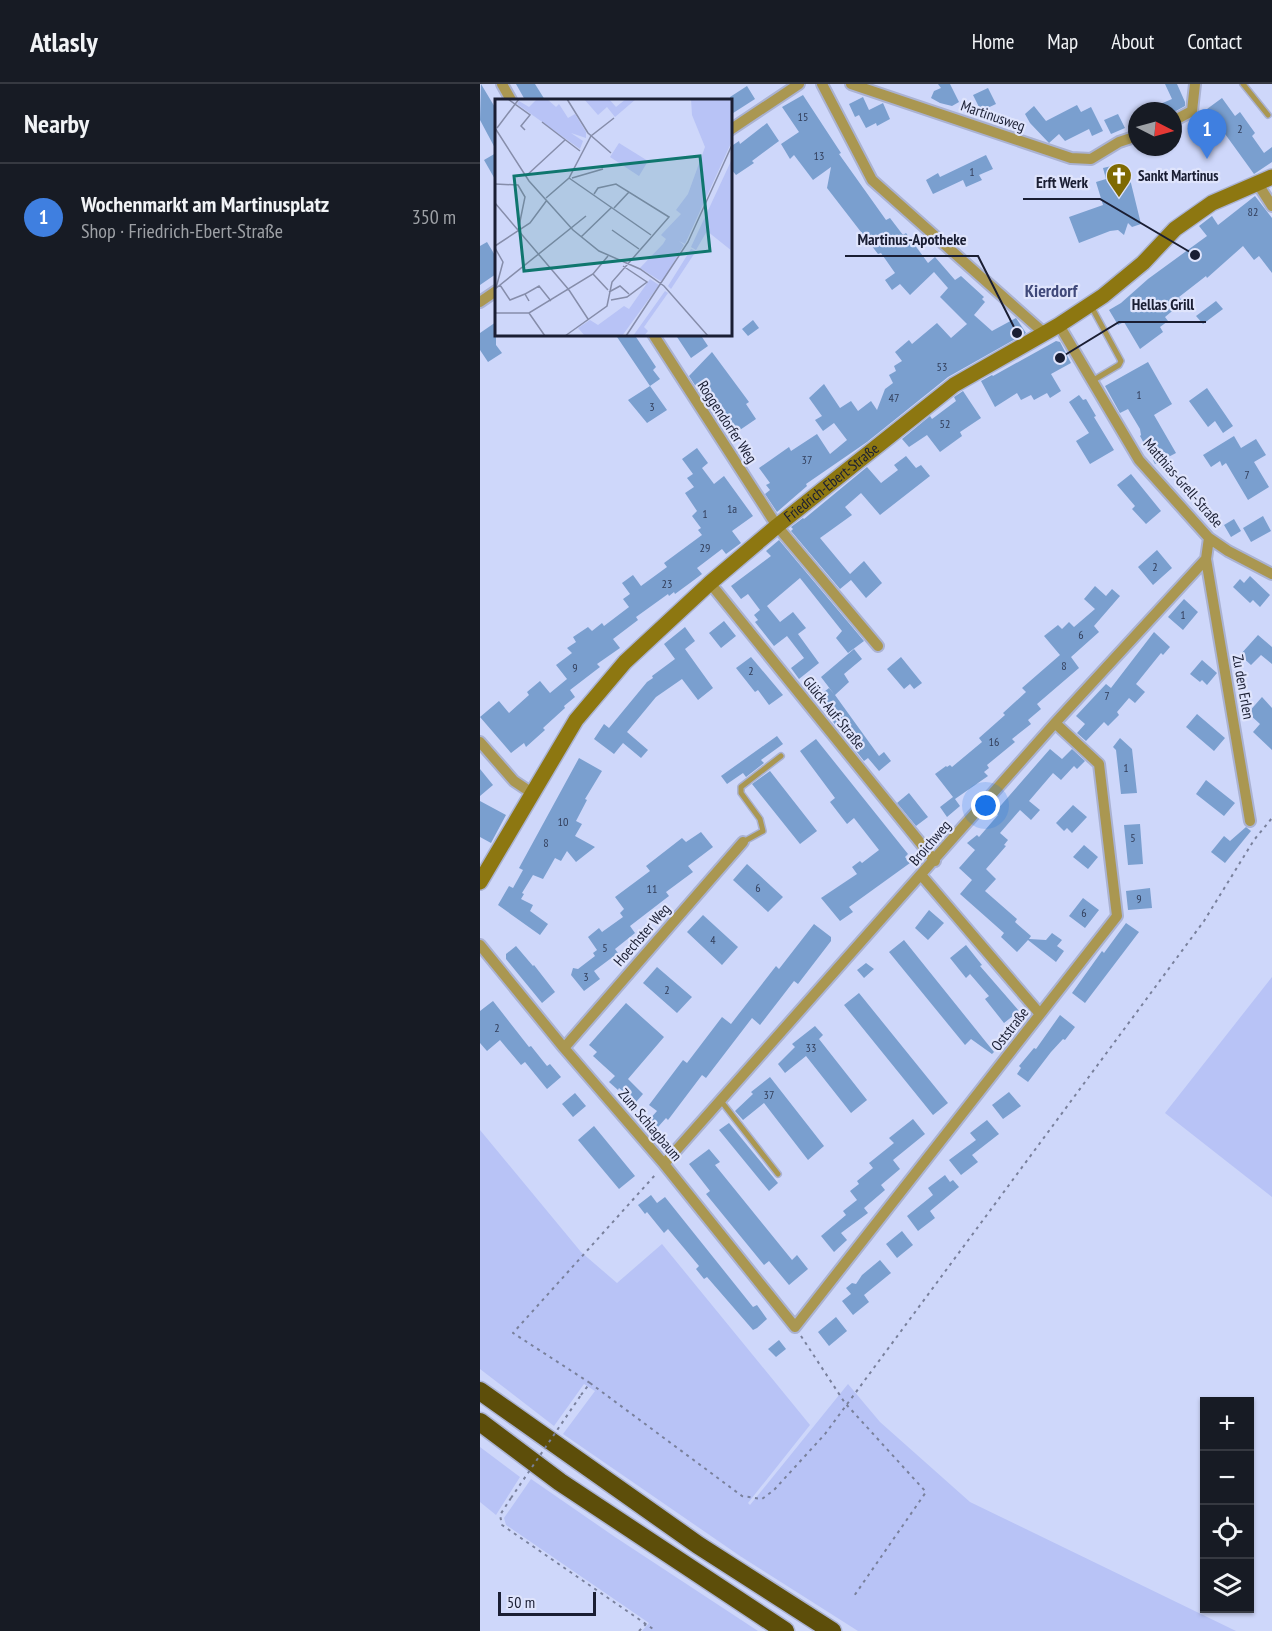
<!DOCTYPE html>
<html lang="en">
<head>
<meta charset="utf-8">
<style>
  :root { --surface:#171b24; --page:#242831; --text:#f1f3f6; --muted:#9ea1a6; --line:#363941; --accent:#7f6a02 }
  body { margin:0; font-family:"PT Sans Narrow",sans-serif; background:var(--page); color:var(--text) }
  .controls { position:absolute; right:18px; bottom:18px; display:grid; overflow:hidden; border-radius:0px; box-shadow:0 2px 4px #0004 }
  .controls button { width:54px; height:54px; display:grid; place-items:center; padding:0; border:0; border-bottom:2px solid var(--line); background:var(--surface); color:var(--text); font:30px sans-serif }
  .compass { position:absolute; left:648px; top:18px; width:54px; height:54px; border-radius:50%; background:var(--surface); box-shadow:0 2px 4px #0004; rotate:96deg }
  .scale { position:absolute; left:18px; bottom:15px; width:98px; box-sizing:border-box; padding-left:6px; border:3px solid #1a1e33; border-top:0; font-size:16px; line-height:21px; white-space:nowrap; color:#1a1e33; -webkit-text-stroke:4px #dfe4fc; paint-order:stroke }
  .you { position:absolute; left:506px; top:722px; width:21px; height:21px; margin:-15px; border:4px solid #fff; border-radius:50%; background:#1a73e8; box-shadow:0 0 0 9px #1a73e833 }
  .badge { display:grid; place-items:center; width:39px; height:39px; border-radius:50%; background:var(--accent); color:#fff; font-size:20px; font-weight:700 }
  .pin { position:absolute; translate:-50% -50px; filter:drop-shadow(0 2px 3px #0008) }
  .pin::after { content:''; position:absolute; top:32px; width:21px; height:18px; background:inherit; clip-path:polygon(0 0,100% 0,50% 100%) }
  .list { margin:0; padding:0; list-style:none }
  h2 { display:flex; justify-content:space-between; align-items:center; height:78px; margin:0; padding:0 24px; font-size:26px }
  h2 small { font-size:20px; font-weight:400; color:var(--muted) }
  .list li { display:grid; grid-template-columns:39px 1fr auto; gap:18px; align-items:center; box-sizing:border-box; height:108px; padding:0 24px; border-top:2px solid var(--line) }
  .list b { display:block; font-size:22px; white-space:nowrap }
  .list p { margin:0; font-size:20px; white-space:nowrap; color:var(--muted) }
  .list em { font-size:20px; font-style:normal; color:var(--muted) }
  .icon { flex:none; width:33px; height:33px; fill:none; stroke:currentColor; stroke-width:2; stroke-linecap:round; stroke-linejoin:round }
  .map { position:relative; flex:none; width:792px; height:1547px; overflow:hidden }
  header { display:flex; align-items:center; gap:36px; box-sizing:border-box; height:84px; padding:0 30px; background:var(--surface); border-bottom:2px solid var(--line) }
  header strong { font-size:28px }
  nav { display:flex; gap:33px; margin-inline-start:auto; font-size:21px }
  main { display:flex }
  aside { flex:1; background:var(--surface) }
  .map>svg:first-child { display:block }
  .green { fill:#b8c3f6 }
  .building { fill:#7a9fcf }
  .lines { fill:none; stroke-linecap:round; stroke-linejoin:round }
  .service-casing { stroke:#aab2d2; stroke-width:8 }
  .minor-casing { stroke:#aab2d2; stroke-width:14 }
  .secondary-casing { stroke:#aab2d2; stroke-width:18 }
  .motorway-casing { stroke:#aab2d2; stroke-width:21 }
  .path { stroke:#79809c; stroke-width:2; stroke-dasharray:3 4.5; stroke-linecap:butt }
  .service { stroke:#aa9751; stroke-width:5 }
  .minor { stroke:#aa9751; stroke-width:10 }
  .secondary { stroke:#8d7711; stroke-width:15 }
  .motorway { stroke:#5d4e0a; stroke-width:18 }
  .path-bridge { stroke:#79809c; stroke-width:2; stroke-dasharray:3 4.5; stroke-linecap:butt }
  .labels { text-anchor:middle; stroke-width:4.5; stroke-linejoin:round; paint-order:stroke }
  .number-label { font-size:12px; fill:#323e5a }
  .street-label { font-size:15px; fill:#1a1e33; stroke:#dfe4fc }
  .poi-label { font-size:15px; font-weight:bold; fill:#1a1e33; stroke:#dfe4fc; text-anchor:start }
  .quarter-label { font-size:18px; font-weight:bold; fill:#40497a; stroke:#dfe4fc }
  .inset-road { fill:none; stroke:#868daa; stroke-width:1.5 }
  .view { fill:#0f766e; fill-opacity:0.15; stroke:#0f766e; stroke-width:3 }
  .inset-edge { fill:none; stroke:#1a1e33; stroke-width:3 }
  .leader { fill:none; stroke:#1a1e33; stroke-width:2 }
  .callout-dot { fill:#1a1e33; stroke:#dfe4fc; stroke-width:2 }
  .callout-label { font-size:16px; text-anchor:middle; font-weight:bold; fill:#1a1e33; stroke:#dfe4fc; stroke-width:4.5; stroke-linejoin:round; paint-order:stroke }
</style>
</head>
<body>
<header>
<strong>Atlasly</strong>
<nav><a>Home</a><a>Map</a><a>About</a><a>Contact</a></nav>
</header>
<main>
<aside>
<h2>Nearby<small></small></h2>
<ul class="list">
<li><span class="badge" style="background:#3f7fe0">1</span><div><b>Wochenmarkt am Martinusplatz</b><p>Shop · Friedrich-Ebert-Straße</p></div><em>350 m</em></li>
</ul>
</aside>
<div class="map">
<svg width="792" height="1547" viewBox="0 0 792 1547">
  <rect width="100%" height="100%" fill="#ced7fa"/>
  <path class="green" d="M792 893V1113L685 1029Z
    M0 1046 101 1168 137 1199 182 1160 330 1341 268 1419 270 1421 368 1300 400 1338 490 1418 756 1547H378L260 1472 83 1350 115 1307 104 1300 74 1342 0 1285Z
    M0 1363 40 1393 16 1431 0 1418Z
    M51 1395 135 1453 278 1547H162L169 1539 26 1441 24 1434Z"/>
  <path class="building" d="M1 0 16 25V66L0 36Z
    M36 0H55L65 16H45Z
    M458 0H470L479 18 472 22 460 19 451 14 454 7 461 4Z
    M685 0H697L705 18V22L696 27H664L692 15Z
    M267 2 275 15 250 31V13Z
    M508 4 516 20 501 27 493 11Z
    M323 11 361 69 359 70 406 136 410 134 423 151 426 149 448 179 455 173 475 196 481 192 504 213 502 215 505 218 494 231 512 247 536 234 546 249 468 293 387 358 326 400 327 402 297 428 285 410 290 406 286 401 290 399 279 384 309 363 311 367 337 350 350 370 367 356 354 339 343 347 335 336 342 332 329 314 344 300 360 324 371 317 378 327 391 317 397 326 405 305 413 299 409 291 416 287 414 282 422 277 415 268 429 256 432 260 457 239 471 254 487 240 460 213 468 204 454 188 430 211 420 200 412 206 405 196 415 189 401 169 398 170 347 104 351 83 333 96 314 71 310 75 301 60 319 48 302 23Z
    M383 13 389 26 403 19 410 35 397 42 396 39 386 44 379 31 375 33 369 20Z
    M742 14 755 32 760 28 775 49 772 52 784 69 792 63V78L774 90 727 25Z
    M597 21 601 28 611 23 623 47 612 52 609 45 585 57 579 50 569 59 550 39 545 30 554 22 566 37Z
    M638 30 645 44 631 50 624 36Z
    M287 39 299 57 272 77 274 79 256 91 250 84V63L259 57 260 60Z
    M16 69V97L4 76Z
    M506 71 513 85 499 91 502 96 486 103 483 96 453 110 446 96 458 89 460 93Z
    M636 81 639 92 649 91 661 140 652 143 648 139 644 151 638 146 630 147 599 159 589 133 623 121 616 98 626 95 623 84Z
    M775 112 792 134V189L779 172 774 176 763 162 727 194 726 192 699 213 703 218 685 233 688 237 680 243 683 248 660 265 644 238 638 241 629 226 641 219 668 195 727 152 719 142 732 132 738 141Z
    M7 158 16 173V190L0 201V162Z
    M736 217 743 225 723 240 716 232Z
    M273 236 279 244 268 252 262 245Z
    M16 238V261L22 269 8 278 0 266V249Z
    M135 250H154L176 283 173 286 180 295 170 302Z
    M195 250H220L228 262 211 274Z
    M576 257 580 258 591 279 571 290 581 307 570 314 567 309 554 316 551 311 541 316 537 309 515 323 501 297 512 291 513 292Z
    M232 268 269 318 266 320 276 335 254 350 237 326 233 329 209 292Z
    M668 278 692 320 674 331 696 369 675 380 660 352 661 351 660 345 648 325 640 329 625 302Z
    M170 302 187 326 167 339 148 316Z
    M727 304 753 342 743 349 735 337 728 343 709 317Z
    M483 307 501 334 480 348 482 352 460 368 447 351 429 363 422 355 450 332 452 335 476 317 474 313Z
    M599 311 603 316 606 315 616 332 614 333 634 366 610 380 596 357 609 349 589 318Z
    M754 352 761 364 776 355 786 371 774 378 789 403 768 416 746 379 742 382 740 377 731 383 723 371Z
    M217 364 228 379 222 384 234 400 244 392 273 432 252 447 261 459 246 470 242 465 217 484 222 490 210 499 195 510 194 508 189 512 188 510 156 533 158 536 133 555 140 564 117 580 120 583 90 606 95 613 84 622 85 624 63 644 65 646 46 663 44 659 31 669 0 633 19 617 29 629 49 611 47 608 60 597 70 609 87 595 76 581 92 569 87 564 96 558 93 553 108 543 112 547 122 539 124 542 149 523 143 515 150 510 142 499 153 491 161 502 187 483 184 479 222 451 218 446 221 444 212 432 217 427 205 409 214 403 207 394 213 390 202 375Z
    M426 372 436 384 441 381 450 392 400 431 381 409 365 423 372 431 340 454 370 490 384 477 402 499 386 514 371 496 360 505 311 447 313 445 311 443 323 434 324 435 387 383 401 399 418 386 414 381Z
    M651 390 681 427 666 440 652 425 655 422 637 401Z
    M783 432 791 447 771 458 763 444Z
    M754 435 761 447 751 453 744 441Z
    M299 456 384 557 368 569 356 554 362 547 320 494 287 522 300 538 313 528 326 544 318 550 339 579 319 595 311 584 324 574 307 552 294 562 275 538 278 536 274 531 280 526 268 510 261 515 251 502 291 472 286 467Z
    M677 466 692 484 673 501 658 483Z
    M770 492 790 511 780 523 773 516 770 519 753 503 760 495 764 499Z
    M615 502 626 512 632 505 640 512 614 542 619 548 591 573 599 584 557 620 561 625 548 636 551 640 532 655 535 658 507 681 509 684 504 688 508 692 475 715 480 722 467 733 460 723 473 713 455 690 466 682 467 683 470 681 472 683 502 658 499 654 525 631 523 629 546 608 542 604 580 571 564 552 578 541 582 545 589 538 594 543 615 525 604 515Z
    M704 515 718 528 703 546 688 533Z
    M244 537 256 552 241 564 229 549Z
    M205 543 215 557 205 565 233 604 218 616 202 595 176 613 147 648 168 666 161 674 143 659 134 670 114 655 124 640 129 644 167 598 173 594 172 592 195 575 184 560Z
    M674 548 690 563 683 571 681 569 656 600 665 608 655 619 649 614 637 628 639 631 628 642 624 638 606 657 597 649 605 640 596 632 626 600 631 604Z
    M778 551 792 563V580L781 571 771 581 760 571Z
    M374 565 382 575 364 590 369 598 355 611 399 672 404 668 411 677 399 687 388 674 384 677 335 615 349 604 354 610 341 593Z
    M271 573 303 611 289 621 278 606 275 608 256 584Z
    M421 573 442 599 434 605 430 600 424 605 407 585Z
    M722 576 737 589 727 601 722 596 720 598 710 590Z
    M782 613 792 624V666L773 648 780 640 768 629Z
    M717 630 745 654 734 667 706 643Z
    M297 652 303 660 281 676 284 679 266 693 263 689 247 700 241 692Z
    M640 654 652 665 657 709 641 710 636 666 633 663Z
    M336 655 428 770 425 773 430 779 369 823 373 828 360 837 341 814 377 790 372 783 380 777 382 779 399 766 374 734 367 740 350 718 355 714 320 667Z
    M570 665 582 675 592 665 605 677 597 685 594 682 581 696 573 689 549 717 560 726 551 736 540 726 520 749 528 756 524 761 526 762 506 785 516 795 505 807 537 835 535 838 551 852 549 855 566 856 572 849 582 856 577 862 584 867 576 878 548 856 537 868 521 853 524 849 480 810 492 796 479 784 495 766 487 759 497 751 499 753 518 731 515 728Z
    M99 674 122 687 105 715 107 716 96 737 102 740 95 752 115 763 96 778 87 767 81 777 75 774 63 795 53 791 42 809 44 810 41 815 53 821 50 827 68 840 60 851 18 821 29 802 33 804 43 786 39 784Z
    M0 685 13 701 0 712Z
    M290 687 337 747 320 760 272 700Z
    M726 696 755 719 744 732 716 710Z
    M429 709 448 733 436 742 417 719Z
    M0 717 26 731 11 759 0 753Z
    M593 721 607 733 592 749 587 744 584 747 576 739Z
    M660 740 663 780 648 781 644 741Z
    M766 743 771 747 745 779 731 768 744 752 750 757Z
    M221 748 233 763 208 782 213 788 186 808 189 812 150 842 155 849 135 865 138 869 114 887 120 895 104 907 91 891 93 884 98 885 115 872 113 869 117 866 108 853 119 844 122 848 143 833 140 829 144 825 135 813 170 787 166 782 202 754 206 758Z
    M604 761 618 773 608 785 593 773Z
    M267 780 303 813 288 828 253 796Z
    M670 804 672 824 648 826 646 807Z
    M603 814 619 826 605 844 589 832Z
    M449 826 464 839 448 856 435 844Z
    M223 831 258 863 242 881 207 848Z
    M646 839 659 848 605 919 592 909 622 867 624 869Z
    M334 840 351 853V857L318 900 314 897 280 941 272 934 226 994 222 991 188 1036 186 1034 178 1043 169 1036 177 1027 169 1021 203 976 207 979 242 933 251 940 296 882 299 885Z
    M424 856 514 968 512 970 491 955 485 961 409 868Z
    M486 861 502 881 500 882 539 927 524 939 505 915 509 912 490 890 486 894 470 874Z
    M36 862 53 882 54 881 75 908 62 919 26 875V870Z
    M386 879 394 885 384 894 377 886Z
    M177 883 212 913 197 929 163 899Z
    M379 909 468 1019 453 1031 364 921Z
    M13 917 49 963 51 962 67 982 70 980 81 993 67 1005 45 978 41 981 20 956 7 967 0 959V927Z
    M146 919 184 953 148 995 163 1010 156 1018 139 1004 138 1006 129 998 135 992 113 972 117 968 109 961Z
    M580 931 595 943 585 956 583 955 571 968 548 998 537 990 541 984 539 982 554 964 556 965Z
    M335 942 343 951 339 955 387 1016 371 1029 326 972 305 989 298 980 315 963 312 960Z
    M290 993 344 1062 328 1076 284 1019 263 1036 255 1027 273 1010 271 1008Z
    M529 1008 541 1022 523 1035 512 1021Z
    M95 1009 106 1022 93 1033 82 1020Z
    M433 1035 445 1050 413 1076 420 1085 401 1101 405 1106 384 1124 388 1129 361 1149 367 1156 354 1168 341 1152 366 1131 363 1127 377 1116 370 1107 379 1100 377 1097 393 1084 389 1079 414 1059 409 1054Z
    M507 1036 519 1050 492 1071 498 1078 481 1091 469 1076 496 1056 490 1049Z
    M249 1039 298 1099 289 1107 239 1046Z
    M114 1042 155 1092 139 1105 98 1056Z
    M229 1065 240 1078 235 1081 312 1176 317 1171 328 1185 309 1201 289 1177 284 1181 226 1110 230 1107 209 1080Z
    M465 1091 470 1098 473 1096 479 1103 450 1127 455 1134 438 1147 427 1132 453 1111 448 1104Z
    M171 1111 177 1119 185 1113 273 1223 277 1221 287 1235 277 1244 273 1246 227 1193 224 1195 216 1185 219 1182 188 1145 184 1149 167 1128 165 1130 158 1121Z
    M422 1147 433 1161 417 1174 406 1160Z
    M400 1176 411 1189 384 1211 389 1218 373 1231 362 1217 371 1210 366 1204 372 1199 376 1200 382 1191Z
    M356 1233 367 1247 349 1262 338 1248Z
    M299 1256 306 1265 296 1273 288 1265Z"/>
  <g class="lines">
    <defs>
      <path id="service" d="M763 0 788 31
        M611 222 641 277 639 281 612 297
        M263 758 283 747 280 735 261 709V703L301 672
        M241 1017 298 1090"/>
      <path id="minor" d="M22 0 31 16
        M342 0 392 96 564 249
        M371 0 591 74 611 75 639 58 657 52
        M693 37 712 27 715 0
        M250 46 319 0
        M778 100 792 122
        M0 218 16 207
        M579 241 659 376 729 454 748 467 792 490
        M173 250 297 442 398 562
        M726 475 770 737
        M230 499 455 777
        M0 658 34 697 52 709
        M442 792 560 930
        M0 861 84 964 184 1080 315 1243 637 832 619 680 575 639
        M84 964 263 758
        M184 1080 575 639 726 475 729 454"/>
      <g id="secondary">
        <path id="s1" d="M0 798 96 636 145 578 230 499 297 442 474 301 579 241 623 212 663 179 695 145 732 119 792 93"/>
      </g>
      <path id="motorway" d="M0 1307 218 1461 352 1547
        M0 1338 80 1398 305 1547"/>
    </defs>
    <use href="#service" class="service-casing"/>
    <use href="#minor" class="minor-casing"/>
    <use href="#secondary" class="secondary-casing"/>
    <use href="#motorway" class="motorway-casing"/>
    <path class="path" d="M321 1252 365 1319 446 1408 374 1512
      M110 1299 262 1412 282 1415 294 1406 345 1350 724 837 774 756 792 734
      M101 1311 110 1299 33 1249 176 1090
      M31 1414 20 1431 22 1441 176 1547
      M159 1547 166 1540"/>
    <use href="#service" class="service"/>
    <use href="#minor" class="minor"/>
    <use href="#secondary" class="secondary"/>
    <use href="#motorway" class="motorway"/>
    <path class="path-bridge" d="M31 1414 101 1311"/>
  </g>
  <defs>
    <symbol id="church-pin" viewBox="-11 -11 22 30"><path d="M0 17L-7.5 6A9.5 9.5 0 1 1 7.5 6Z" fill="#7f6a02" stroke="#dfe4fc"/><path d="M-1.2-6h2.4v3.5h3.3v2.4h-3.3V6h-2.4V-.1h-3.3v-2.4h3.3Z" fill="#fff"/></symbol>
  </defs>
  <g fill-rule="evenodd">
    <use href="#church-pin" x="624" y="77" width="30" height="40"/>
  </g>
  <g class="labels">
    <g class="number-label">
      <text x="323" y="37">15</text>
      <text x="760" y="49">2</text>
      <text x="339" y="76">13</text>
      <text x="492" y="92">1</text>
      <text x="773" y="132">82</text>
      <text x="462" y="287">53</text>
      <text x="659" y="315">1</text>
      <text x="414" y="318">47</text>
      <text x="172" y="327">3</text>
      <text x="465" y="344">52</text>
      <text x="327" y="380">37</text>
      <text x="767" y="395">7</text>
      <text x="252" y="429">1a</text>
      <text x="225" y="434">1</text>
      <text x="225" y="468">29</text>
      <text x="675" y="487">2</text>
      <text x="187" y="504">23</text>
      <text x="703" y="535">1</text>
      <text x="601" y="555">6</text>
      <text x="584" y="586">8</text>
      <text x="95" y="588">9</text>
      <text x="271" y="591">2</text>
      <text x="627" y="616">7</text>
      <text x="514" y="662">16</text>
      <text x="646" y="688">1</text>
      <text x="83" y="742">10</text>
      <text x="653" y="758">5</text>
      <text x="66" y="763">8</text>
      <text x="278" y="808">6</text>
      <text x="172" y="809">11</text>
      <text x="659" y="819">9</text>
      <text x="604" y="833">6</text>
      <text x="233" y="860">4</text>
      <text x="125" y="868">5</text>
      <text x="106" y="897">3</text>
      <text x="187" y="910">2</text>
      <text x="17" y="948">2</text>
      <text x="331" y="968">33</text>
      <text x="289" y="1015">37</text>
    </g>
    <g class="street-label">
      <text transform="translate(513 32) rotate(19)" y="5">Martinusweg</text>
      <text transform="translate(247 338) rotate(57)" y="5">Roggendorfer Weg</text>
      <text dy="5" stroke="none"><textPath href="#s1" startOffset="538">Friedrich-Ebert-Straße</textPath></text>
      <text transform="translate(703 399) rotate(49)" y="5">Matthias-Grell-Straße</text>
      <text transform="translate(763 603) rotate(80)" y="5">Zu den Erlen</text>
      <text transform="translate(354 629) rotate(51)" y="5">Glück-Auf-Straße</text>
      <text transform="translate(450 759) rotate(-49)" y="5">Broichweg</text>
      <text transform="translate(162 851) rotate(-49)" y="5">Hoechster Weg</text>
      <text transform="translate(530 945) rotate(-52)" y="5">Oststraße</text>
      <text transform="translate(170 1041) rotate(50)" y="5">Zum Schlagbaum</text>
    </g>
    <g class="poi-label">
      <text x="658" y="97">Sankt Martinus</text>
    </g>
    <g class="quarter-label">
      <text x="571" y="213">Kierdorf</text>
    </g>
  </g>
  <g transform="translate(15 15)">
    <rect width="237" height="237" fill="#ced7fa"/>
    <path d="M42 0H52L61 8 64 5 73 19 80 15 91 33V39L76 34 88 42 85 50 22 5 24 2 34 8ZM89 0H114L121 8 131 0H141L120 18 112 8 103 16ZM196 0H237V42L190 145 184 142 189 146 167 183 145 169 168 145 171 140 166 136 186 115 181 111 193 95 210 48 197 16ZM124 44 153 62 144 77 115 58ZM237 60V152L212 132 201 151 196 148ZM196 150 201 152 176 190 173 187ZM155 180 164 186 127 237H90L83 229 95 221 103 226 129 207 134 210ZM170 192 173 194 149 228 153 232 149 237H138Z" fill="#b8c3f6"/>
    <path class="inset-road" d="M13 0 35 16 26 27 30 31M72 0 93 34 116 54M47 23 85 52M0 29 34 82 78 131 104 152 145 170 169 187 213 237M2 29 24 0M31 77 70 41M74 79 156 136M77 79 108 70M0 85 23 86 30 98 23 132M51 99 74 79 96 37 119 19M0 104 74 191 93 220M119 109 134 93M117 131 144 150M86 138 117 108M0 147 35 124 52 101M0 149 8 163 1 189M98 175 113 191M5 186 15 201 30 195M0 190 91 117M114 193 125 187 134 195M116 201 132 198 152 183 128 167M34 202 30 195 44 187 56 202M0 214H34L98 175 113 157M34 214 50 237M70 237 112 207 117 183 174 118 121 85 103 89 99 95M131 237 193 143 237 46"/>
    <path class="view" d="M205 57 215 152 29 172 19 77Z"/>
    <rect width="237" height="237" class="inset-edge"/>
  </g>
  <path class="leader" d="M715 171L620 115H543M537 249L498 172H365M580 274L639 238H726"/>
  <g class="callout-dot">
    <circle cx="715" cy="171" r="6"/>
    <circle cx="537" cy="249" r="6"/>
    <circle cx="580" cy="274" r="6"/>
  </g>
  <g class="callout-label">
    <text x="582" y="104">Erft Werk</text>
    <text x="432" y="161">Martinus-Apotheke</text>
    <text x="683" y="226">Hellas Grill</text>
  </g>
</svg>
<div class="controls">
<button>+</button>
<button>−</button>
<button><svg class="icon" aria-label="locate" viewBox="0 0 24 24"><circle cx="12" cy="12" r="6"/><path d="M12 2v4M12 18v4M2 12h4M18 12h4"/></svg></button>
<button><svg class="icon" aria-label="layers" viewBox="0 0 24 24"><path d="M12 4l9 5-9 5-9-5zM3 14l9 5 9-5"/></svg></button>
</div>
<svg class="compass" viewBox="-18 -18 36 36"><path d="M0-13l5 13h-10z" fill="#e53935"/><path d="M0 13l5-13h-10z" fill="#9ea1a6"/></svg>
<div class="scale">50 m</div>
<div class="you"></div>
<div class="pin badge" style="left:727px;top:75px;background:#3f7fe0">1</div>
</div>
</main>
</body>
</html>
